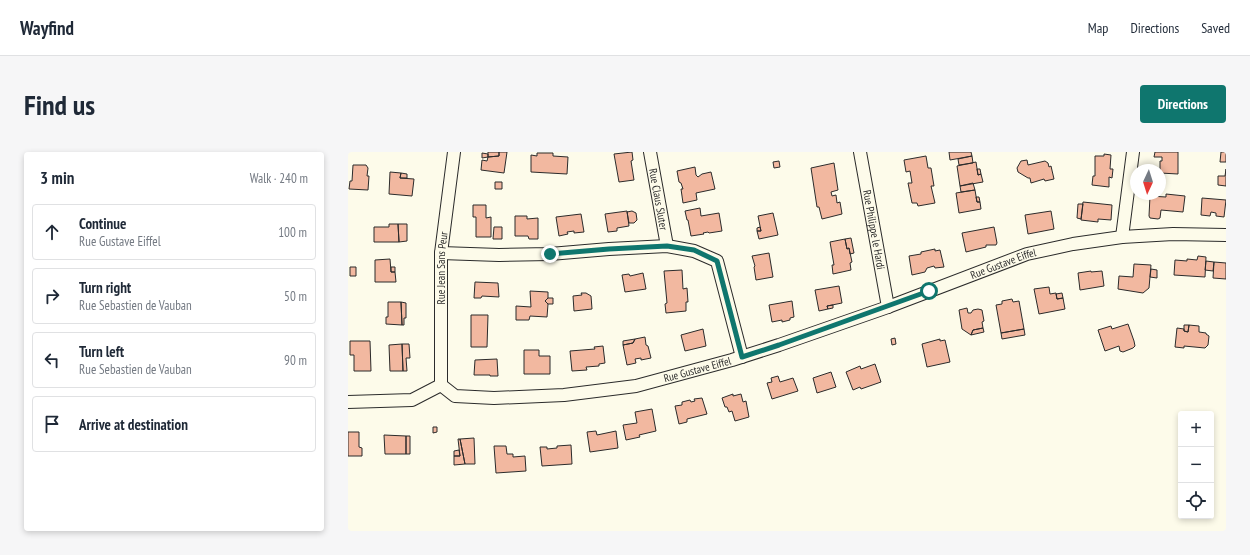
<!DOCTYPE html>
<html lang="en">
<head>
<meta charset="utf-8">
<style>
  :root { --surface:#fff; --page:#f6f6f7; --text:#1f2937; --muted:#747a83; --line:#e0e1e3; --accent:#0f766e }
  body { margin:0; font-family:"PT Sans Narrow",sans-serif; background:var(--page); color:var(--text) }
  .controls { position:absolute; right:12px; bottom:12px; display:grid; overflow:hidden; border-radius:4px; box-shadow:0 2px 6px #0003 }
  .controls button { width:36px; height:36px; display:grid; place-items:center; padding:0; border:0; border-bottom:1px solid var(--line); background:var(--surface); color:var(--text); font:20px sans-serif }
  .compass { position:absolute; left:782px; top:12px; width:36px; height:36px; border-radius:50%; background:var(--surface); box-shadow:0 2px 6px #0003; rotate:184deg }
  .stop { position:absolute; width:12px; height:12px; margin:-9px; border:3px solid #0f766e; border-radius:50%; background:#fff }
  .stop.end { background:#0f766e; border-color:#fff; box-shadow:0 1px 4px #0008 }
  .list { margin:0; padding:0; list-style:none }
  h2 { display:flex; justify-content:space-between; align-items:center; height:52px; margin:0; padding:0 16px; font-size:17px }
  h2 small { font-size:13px; font-weight:400; color:var(--muted) }
  .list li { display:grid; grid-template-columns:26px 1fr auto; gap:12px; align-items:center; box-sizing:border-box; height:56px; margin:0 8px 8px; padding:0 8px; border:1px solid var(--line); border-radius:4px }
  .list b { display:block; font-size:15px; white-space:nowrap }
  .list p { margin:0; font-size:13px; white-space:nowrap; color:var(--muted) }
  .list em { font-size:13px; font-style:normal; color:var(--muted) }
  .icon { flex:none; width:22px; height:22px; fill:none; stroke:currentColor; stroke-width:2; stroke-linecap:round; stroke-linejoin:round }
  .map { position:relative; flex:none; width:878px; height:379px; overflow:hidden; border-radius:4px }
  header { display:flex; align-items:center; gap:24px; box-sizing:border-box; height:56px; padding:0 20px; background:var(--surface); border-bottom:1px solid var(--line) }
  header strong { font-size:19px }
  nav { display:flex; gap:22px; margin-inline-start:auto; font-size:14px }
  .intro { display:flex; align-items:center; justify-content:space-between; box-sizing:border-box; height:96px; padding:0 24px }
  h1 { margin:0; font-size:28px }
  .button { padding:10px 18px; border-radius:4px; background:var(--accent); color:#fff; font-size:14px; font-weight:700 }
  main { display:flex; gap:24px; padding:0 24px }
  aside { flex:1; background:var(--surface); border-radius:4px; box-shadow:0 2px 6px #0003 }
  .map>svg:first-child { display:block }
  .building { fill:#f2b8a0; stroke:#2b2b2b }
  .lines { fill:none; stroke-linecap:round; stroke-linejoin:round }
  .minor-casing { stroke:#2b2b2b; stroke-width:14 }
  .minor { stroke:#fdfbea; stroke-width:12 }
  .route { stroke:#0f766e; stroke-width:5 }
  .labels { text-anchor:middle; stroke-width:3; stroke-linejoin:round; paint-order:stroke }
  .street-label { font-size:11px; fill:#2b2b2b; stroke:#fdfbea }
</style>
</head>
<body>
<header>
<strong>Wayfind</strong>
<nav><a>Map</a><a>Directions</a><a>Saved</a></nav>
</header>
<div class="intro"><h1>Find us</h1><a class="button">Directions</a></div>
<main>
<aside>
<h2>3 min<small>Walk · 240 m</small></h2>
<ul class="list">
<li><svg class="icon" aria-label="ahead" viewBox="0 0 24 24"><path d="M12 20V5M6 11l6-6 6 6"/></svg><div><b>Continue</b><p>Rue Gustave Eiffel</p></div><em>100 m</em></li>
<li><svg class="icon" aria-label="right" viewBox="0 0 24 24"><path d="M7 20v-9h11M14 6l5 5-5 5"/></svg><div><b>Turn right</b><p>Rue Sebastien de Vauban</p></div><em>50 m</em></li>
<li><svg class="icon" aria-label="left" viewBox="0 0 24 24"><path d="M17 20v-9H6M10 6l-5 5 5 5"/></svg><div><b>Turn left</b><p>Rue Sebastien de Vauban</p></div><em>90 m</em></li>
<li><svg class="icon" aria-label="arrive" viewBox="0 0 24 24"><path d="M6 21V4h12l-3 4 3 4H6"/></svg><div><b>Arrive at destination</b></div></li>
</ul>
</aside>
<div class="map">
<svg width="878" height="379" viewBox="0 0 878 379">
  <rect width="100%" height="100%" fill="#fdfbea"/>
  <path class="building" d="M140 0H151V4L140 5Z
    M151 0H159L156 21 133 18 134 8 139 9 140 5 151 4Z
    M284 0 285 8 283 9 286 28 271 30 266 2Z
    M601 0H623L624 4 602 8Z
    M807 0H830V22L812 21V9H814V5H806Z
    M873 0H878V10H872Z
    M134 1 140 2V5L134 6Z
    M189 1H205V4L220 5 219 22 183 20V3L189 4Z
    M756 2 763 3 762 17H765L764 26 761 25V35L744 33 745 24H747V4H756Z
    M578 4 580 16H583L586 34H583L587 51 570 54 569 51H564L560 31H564L562 19 558 20 556 8Z
    M624 4 625 11 611 13 610 7Z
    M679 8 680 13 697 9 700 11 701 15 703 14 706 27 697 29 696 27 683 31 682 26H680L670 20 669 16 673 9Z
    M431 9 432 15 426 16 425 10Z
    M628 10 630 23 633 22 635 30 612 34 609 14Z
    M486 11 490 38 483 40 484 44 488 43 489 51 492 50 494 62 474 67 471 55H469L463 16Z
    M5 13H18L20 16 19 24H21L20 38 1 37 2 29H4Z
    M347 15 348 23 350 25 354 22 363 20 367 37 348 41 349 48 335 51 333 37H335L333 31 331 30 329 19Z
    M629 17H632L633 22 630 23Z
    M878 17V34L870 33V24H877Z
    M42 20 53 21 52 26 66 27 64 44 41 42Z
    M53 21 59 22V26H52Z
    M147 30H154V37H147Z
    M625 31 627 38 613 40 612 34Z
    M627 38 629 50H632L633 57 611 61 608 41Z
    M818 42 837 44 835 60 813 58 812 66 810 67 802 66 801 64 802 44 818 45Z
    M628 45H631L632 50H629Z
    M854 46 878 48 876 65 868 64V61L863 60 862 64 853 63Z
    M735 50 764 53 763 68 750 67V70L733 68Z
    M730 52H735L733 67 729 66Z
    M125 53H138V66L143 65V85H128V65H125Z
    M352 56 353 64 371 61 374 79 361 81 360 80 355 81 356 82 343 84 340 68H339L337 59Z
    M279 59 281 74 269 76V79L260 80 257 62Z
    M284 59 288 61 289 68 286 71H281L279 60Z
    M703 59 706 77 680 82 677 63Z
    M425 61 430 83 411 87 409 79H413L410 64Z
    M233 62 236 80 226 81V79L219 80 220 82 211 84 208 65Z
    M167 64H179V67L190 66V87H181L180 84H167Z
    M41 72H50L51 90H26V75H41Z
    M50 72H59V89L51 90Z
    M146 75H154V87H145Z
    M412 75 413 79H409V76Z
    M646 75 649 91 648 93H638V95L618 100 614 81Z
    M503 86 506 101 502 102 501 96 499 97 497 87Z
    M497 87 499 97 501 96 504 110 502 111 503 118 485 122 484 113H486L482 90Z
    M587 97V99L592 98 596 115 587 116 586 114 579 116 577 120 564 123 561 104 573 102V100Z
    M421 101 425 125 408 128 406 115 407 114 404 104Z
    M850 104 858 105 857 125 826 123 827 108 839 109V107L849 108Z
    M42 107 43 120H47L48 130H27V108Z
    M858 109 866 110 865 119 857 118Z
    M866 110 878 111V127L865 126Z
    M786 112 803 113 801 136 795 141 770 137 771 124 785 125Z
    M2 115H8V124H2Z
    M43 115H47V120H43Z
    M803 117 809 118V126L802 125Z
    M334 118 335 137 339 136 340 150H338V159L318 161 317 152 319 151 316 119Z
    M743 119V120L754 119 756 134 732 138 730 121Z
    M295 121 298 137 277 140 274 123 281 122 282 124Z
    M127 130 150 131 151 145 134 144 133 146H126Z
    M491 134 494 151 479 154 480 157 471 159 467 138Z
    M701 135 702 142 708 141 709 147 715 146 717 157 691 162 686 137Z
    M182 139 200 140V146L197 149 200 152 199 165 182 164 181 168H168V154L183 155Z
    M233 141H238L243 144 244 157 226 159 225 144 234 143Z
    M714 141 715 146 709 147 708 142Z
    M200 146H205V152H200L197 149Z
    M664 147 665 150 671 149 676 177 653 181 648 153 654 152V149Z
    M444 149 446 165 442 166V168L434 170V168L424 170 421 153Z
    M40 150H53L54 173 38 172V165H40Z
    M53 150 58 151V166H56V173H54Z
    M485 153V156L480 157 479 154Z
    M619 156 620 161H623L625 158 630 157 634 158 636 169 634 170 635 176 625 178 623 183 614 177 611 158Z
    M123 163H140L139 195H123Z
    M780 172 786 189 787 194 785 196 775 200 772 199 771 194 757 199 750 178 763 174 764 177Z
    M836 173H841L840 180 836 179Z
    M841 173 851 174V180L858 181V182L861 184 860 193 857 196 836 194V196L827 195 829 176 836 177V179L840 180Z
    M635 176 636 180 623 183 625 178Z
    M355 177 358 194 337 199 333 183Z
    M676 177 677 183 654 187 653 181Z
    M297 185 298 193 300 194 303 206 293 208V206L287 207 288 211 279 213 275 193 285 191 287 187Z
    M547 186 548 192 544 193 543 187Z
    M287 187 285 191 275 193V189Z
    M592 187V189L597 188 602 210 579 215 574 192Z
    M2 189H22L23 219H6V203H2Z
    M54 192 55 219H42L41 193Z
    M54 192H61L62 206H58L59 219H55Z
    M255 194 257 211 251 212V214L238 215 239 218 224 219 222 199 247 197 246 195Z
    M176 198H191V204H202V222H176Z
    M149 207 150 224H142V223H126L127 208Z
    M527 212 533 230 513 237 512 235 505 238 498 220 512 214 513 217Z
    M483 220 488 235 469 241 465 226Z
    M430 224 432 230 445 226 450 239 424 247 419 231 424 230 423 226Z
    M385 242V244L393 242 395 250 398 249 401 265 387 269 384 259 381 260 379 255H377L374 246Z
    M354 246 359 262 339 267V270L331 272 327 254 334 253V250L342 248 343 250 347 249 346 247Z
    M304 257 308 279 291 283 292 285 278 288 275 273 289 271 287 260Z
    M85 275H89V280L85 281Z
    M248 279 249 283 268 279 270 296 242 300 239 280Z
    M0 280H11V295L14 296V304H0Z
    M36 283 58 284V302H37Z
    M58 284H62V302H58Z
    M126 286 127 312H117L112 287Z
    M110 287H112L117 312 106 313V304H112Z
    M223 293 224 312 194 314 192 295H199V297L209 296V294Z
    M146 294H158L159 302H165V305L177 304 178 319 148 321Z
    M111 298 112 304H106V299Z"/>
  <g class="lines">
    <defs>
      <g id="minor">
        <path id="s1" d="M302 0 319 94"/>
        <path id="s2" d="M512 0 540 155"/>
        <path d="M774 85 785 0"/>
        <path d="M93 101 151 103 202 102 261 97 319 94 346 99 369 109 394 205"/>
        <path id="s3" d="M93 233 107 244 146 246 216 243 288 234 384 208 431 193 540 155 679 102 725 92 774 85 825 82 878 83"/>
        <path id="s4" d="M93 233V101L106 0"/>
        <path d="M0 250 64 248 93 233"/>
      </g>
    </defs>
    <use href="#minor" class="minor-casing"/>
    <use href="#minor" class="minor"/>
  </g>
  <g class="lines">
    <path class="route" d="M202 102 261 97 319 94 346 98 369 109 394 205 431 193 581 139"/>
  </g>
  <g class="labels">
    <g class="street-label">
      <text dy="4" stroke="none"><textPath href="#s1" startOffset="48">Rue Claus Sluter</textPath></text>
      <text dy="4" stroke="none"><textPath href="#s2" startOffset="79">Rue Philippe le Hardi</textPath></text>
      <text dy="4" stroke="none"><textPath href="#s3" startOffset="587">Rue Gustave Eiffel</textPath></text>
      <text dy="4" stroke="none"><textPath href="#s4" startOffset="117">Rue Jean Sans Peur</textPath></text>
      <text dy="4" stroke="none"><textPath href="#s3" startOffset="263">Rue Gustave Eiffel</textPath></text>
    </g>
  </g>
</svg>
<div class="controls">
<button>+</button>
<button>−</button>
<button><svg class="icon" aria-label="locate" viewBox="0 0 24 24"><circle cx="12" cy="12" r="6"/><path d="M12 2v4M12 18v4M2 12h4M18 12h4"/></svg></button>
</div>
<svg class="compass" viewBox="-18 -18 36 36"><path d="M0-13l5 13h-10z" fill="#e53935"/><path d="M0 13l5-13h-10z" fill="#747a83"/></svg>
<div class="stop" style="left:581px;top:139px"></div>
<div class="stop end" style="left:202px;top:102px"></div>
</div>
</main>
</body>
</html>
